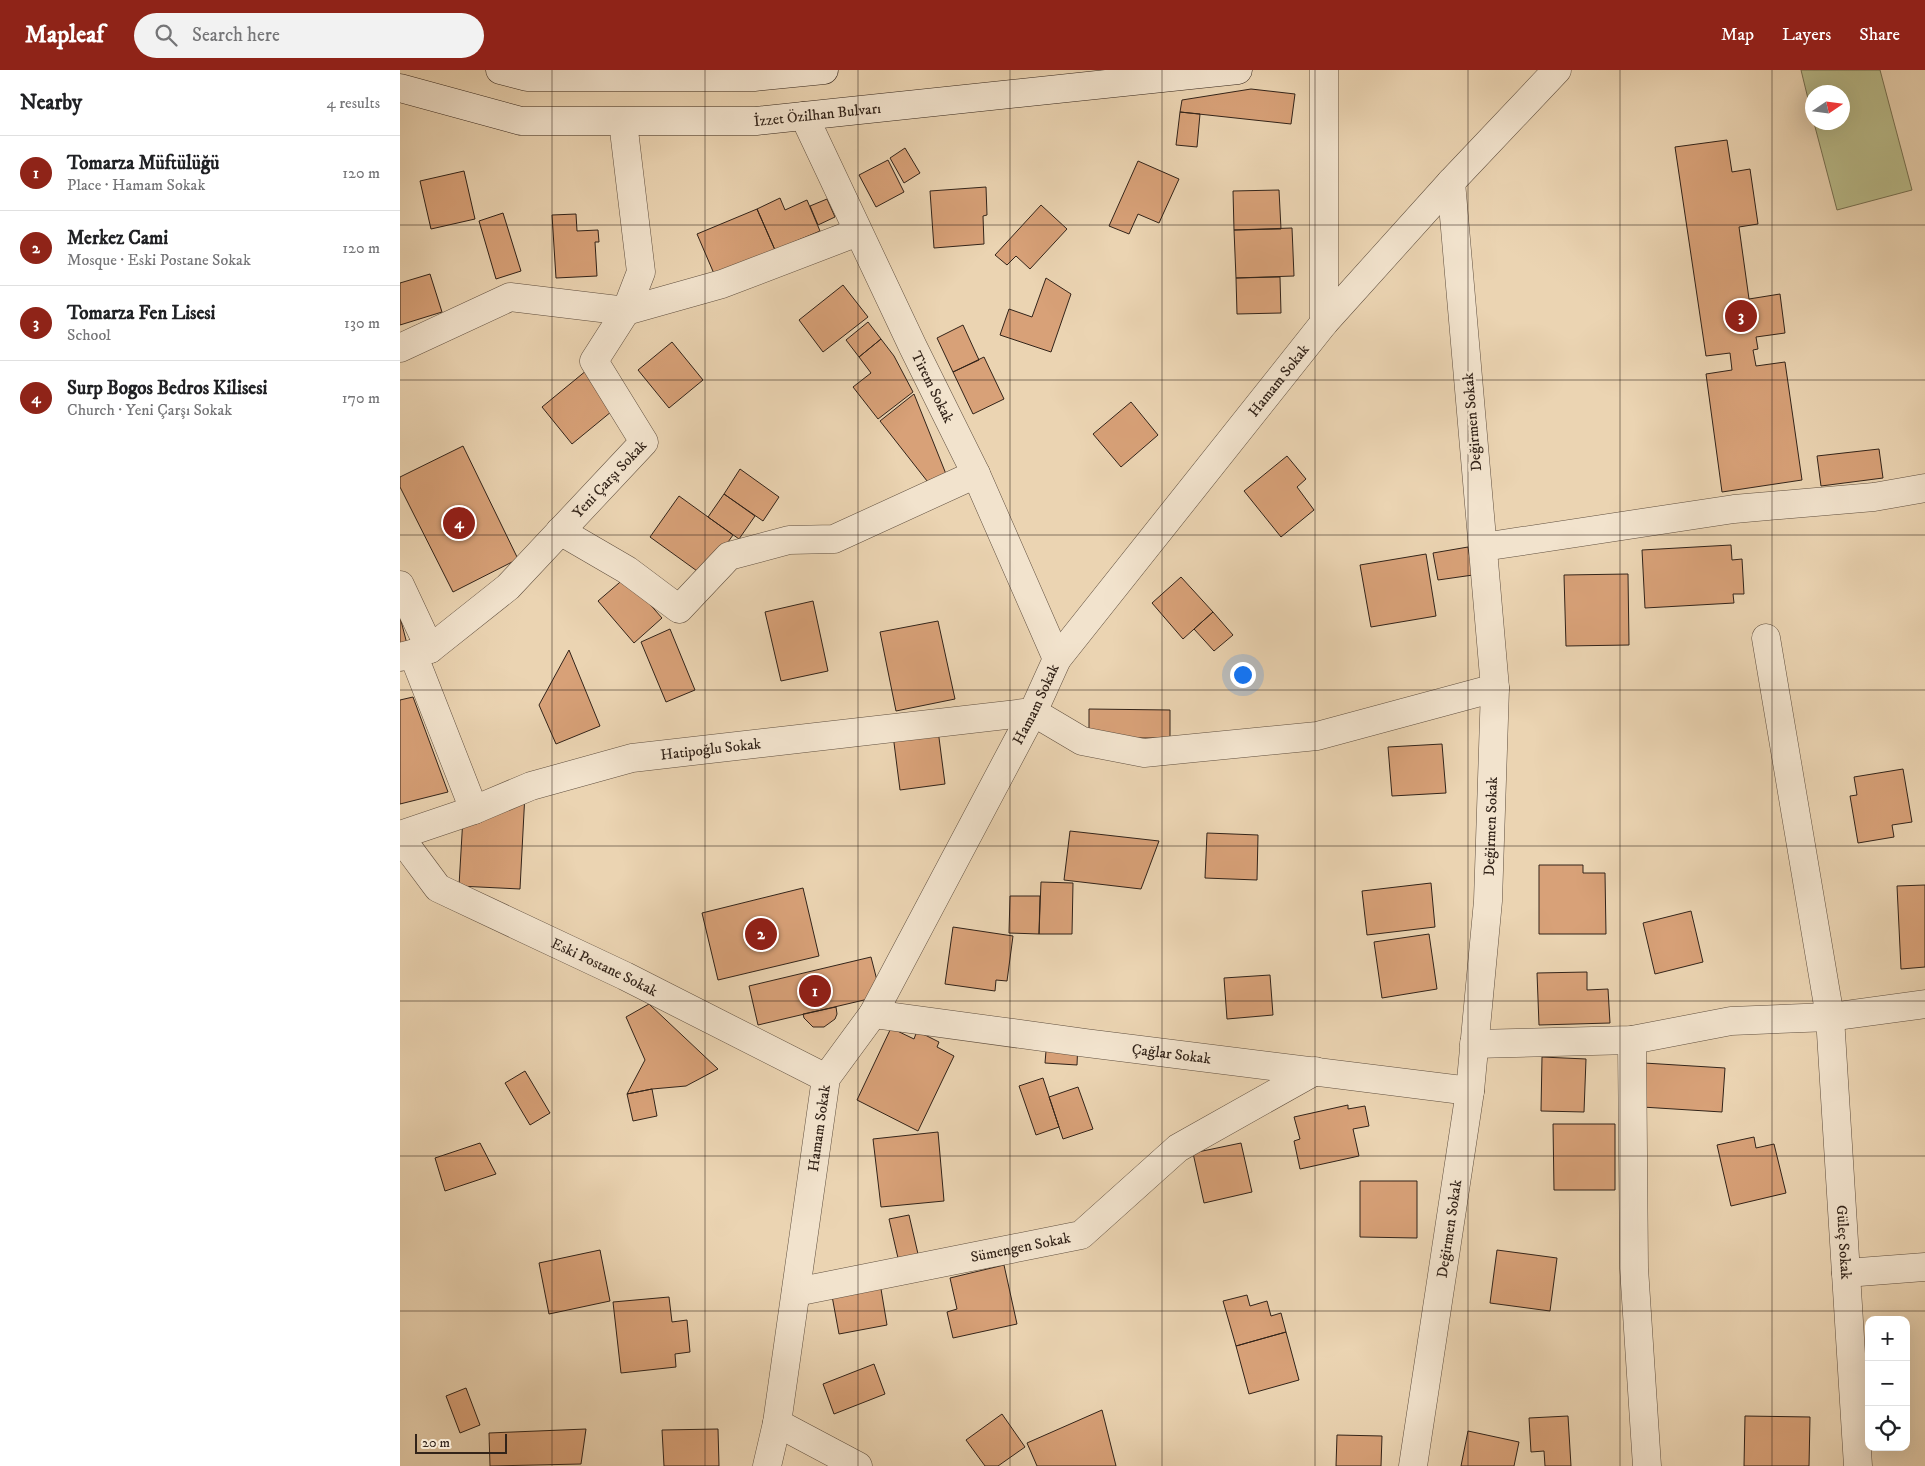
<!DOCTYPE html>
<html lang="en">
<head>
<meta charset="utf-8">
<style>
  :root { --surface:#fff; --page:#f2f2f2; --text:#202124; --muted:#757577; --line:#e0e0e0; --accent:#8f2418 }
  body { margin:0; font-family:"IM FELL DW Pica",serif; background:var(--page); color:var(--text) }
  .controls { position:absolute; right:15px; bottom:15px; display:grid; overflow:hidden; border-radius:10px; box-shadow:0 5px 20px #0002 }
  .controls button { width:45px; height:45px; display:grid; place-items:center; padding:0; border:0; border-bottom:1px solid var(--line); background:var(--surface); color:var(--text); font:25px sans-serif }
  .compass { position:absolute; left:1405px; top:15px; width:45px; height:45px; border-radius:50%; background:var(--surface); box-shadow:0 5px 20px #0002; rotate:77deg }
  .scale { position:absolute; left:15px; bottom:12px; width:92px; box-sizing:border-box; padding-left:5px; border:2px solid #322319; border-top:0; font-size:14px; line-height:18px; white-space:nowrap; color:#322319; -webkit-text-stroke:4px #f2e3cd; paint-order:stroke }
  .you { position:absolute; left:842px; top:604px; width:18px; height:18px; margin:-12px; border:4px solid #fff; border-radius:50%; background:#1a73e8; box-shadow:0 0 0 8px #1a73e833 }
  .badge { display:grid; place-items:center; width:32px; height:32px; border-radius:50%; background:var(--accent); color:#fff; font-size:16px; font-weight:700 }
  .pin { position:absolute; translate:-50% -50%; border:2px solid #fff; box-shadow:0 1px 5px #0006 }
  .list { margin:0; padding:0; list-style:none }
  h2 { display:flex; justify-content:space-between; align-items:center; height:65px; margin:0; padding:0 20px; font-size:21px }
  h2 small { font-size:16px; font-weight:400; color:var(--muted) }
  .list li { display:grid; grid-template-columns:32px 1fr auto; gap:15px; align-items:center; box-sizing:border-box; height:75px; padding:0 20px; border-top:1px solid var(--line) }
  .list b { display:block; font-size:19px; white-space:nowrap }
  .list p { margin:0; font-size:16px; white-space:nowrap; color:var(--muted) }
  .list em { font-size:16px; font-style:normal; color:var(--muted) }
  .icon { flex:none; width:28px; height:28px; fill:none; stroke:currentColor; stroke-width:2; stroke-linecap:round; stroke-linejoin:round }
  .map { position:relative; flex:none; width:1525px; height:1396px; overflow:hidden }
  header { display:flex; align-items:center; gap:30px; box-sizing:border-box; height:70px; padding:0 25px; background:var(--accent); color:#fff }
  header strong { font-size:24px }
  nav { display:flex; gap:28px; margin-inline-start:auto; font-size:18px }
  .search { width:350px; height:45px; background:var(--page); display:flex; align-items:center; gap:12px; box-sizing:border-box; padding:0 18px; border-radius:28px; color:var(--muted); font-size:19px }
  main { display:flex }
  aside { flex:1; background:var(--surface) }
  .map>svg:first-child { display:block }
  .green { fill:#b9bc8b; stroke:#767052 }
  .building { fill:#d8a178; stroke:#322319 }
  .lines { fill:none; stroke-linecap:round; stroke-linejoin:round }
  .street-casing { stroke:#604f3f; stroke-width:29 }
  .secondary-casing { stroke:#322319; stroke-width:29 }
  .street { stroke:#f2e3cd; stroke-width:28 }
  .secondary { stroke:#f2e3cd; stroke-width:28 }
  .grid { fill:none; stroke:#322319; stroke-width:1; stroke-opacity:0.55 }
  .labels { text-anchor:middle; stroke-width:5; stroke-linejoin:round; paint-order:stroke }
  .street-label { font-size:15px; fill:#322319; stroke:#f2e3cd }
</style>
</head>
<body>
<header>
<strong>Mapleaf</strong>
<div class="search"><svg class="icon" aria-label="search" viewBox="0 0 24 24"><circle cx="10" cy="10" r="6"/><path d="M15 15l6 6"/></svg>Search here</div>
<nav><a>Map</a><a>Layers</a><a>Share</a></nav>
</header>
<main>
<aside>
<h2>Nearby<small>4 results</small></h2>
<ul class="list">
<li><span class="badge">1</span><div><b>Tomarza Müftülüğü</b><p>Place · Hamam Sokak</p></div><em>120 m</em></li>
<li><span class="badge">2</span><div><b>Merkez Cami</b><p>Mosque · Eski Postane Sokak</p></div><em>120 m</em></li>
<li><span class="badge">3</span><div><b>Tomarza Fen Lisesi</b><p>School</p></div><em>130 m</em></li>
<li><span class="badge">4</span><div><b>Surp Bogos Bedros Kilisesi</b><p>Church · Yeni Çarşı Sokak</p></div><em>170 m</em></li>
</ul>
</aside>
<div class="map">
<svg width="1525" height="1396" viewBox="0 0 1525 1396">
  <rect width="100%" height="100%" fill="#ebd4b2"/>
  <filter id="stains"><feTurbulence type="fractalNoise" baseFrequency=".004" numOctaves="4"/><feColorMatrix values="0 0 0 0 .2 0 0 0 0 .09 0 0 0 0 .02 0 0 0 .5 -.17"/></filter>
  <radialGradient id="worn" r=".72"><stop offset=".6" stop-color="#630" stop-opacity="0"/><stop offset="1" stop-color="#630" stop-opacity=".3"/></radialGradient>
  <path class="green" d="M1401 0H1480L1512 120 1437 140 1414 53 1442 52V22H1412V45Z"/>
  <path class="building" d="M851 19 895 24 891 54 780 42 782 30Z
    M780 42 800 44 797 77 776 75Z
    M1327 70 1332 102 1350 99 1358 154 1339 157 1349 229 1380 224 1385 263 1356 267 1358 279 1353 280 1356 296 1385 292 1402 410 1322 422 1306 304 1332 300 1330 283 1306 286 1275 77Z
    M505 78 520 103 504 113 490 88Z
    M488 90 504 122 476 137 459 105Z
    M738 91 779 109 759 153 738 144 729 164 709 156Z
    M64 101 75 149 31 159 20 111Z
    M586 117 587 145 583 146 584 174 534 178 530 121Z
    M879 120 881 159 834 160 833 121Z
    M380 128 385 140 407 130 420 161 375 180 357 139Z
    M427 129 435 147 418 155 410 136Z
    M641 135 667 159 630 199 616 186 607 195 595 185Z
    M357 139 375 180 315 206 297 164Z
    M103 143 121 201 96 209 79 151Z
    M176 144 177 161 198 160 199 172H195L197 206 156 208 152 145Z
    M892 158 894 206 836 208 834 160Z
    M30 204 42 242 0 255V213Z
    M880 207 881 243 837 244 836 208Z
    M646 208 671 224 651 282 600 265 609 239 632 247Z
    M443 215 468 247 423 282 399 250Z
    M468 252 481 269 459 287 446 270Z
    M563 255 579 290 553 302 537 268Z
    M481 269 494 286 513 322 478 349 453 317 471 303 459 287Z
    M272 272 303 310 269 338 238 300Z
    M584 287 604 329 573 344 553 302Z
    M187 300 217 337 172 374 142 337Z
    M514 324 546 404 531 416 480 351Z
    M731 332 758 365 721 397 693 364Z
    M63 376 118 489 53 522 0 417V407Z
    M1479 379 1483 408 1421 416 1417 386Z
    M887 386 906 409 897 417 914 440 881 467 844 421Z
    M340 399 379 427 363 451 324 424Z
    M324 424 355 446 339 469 308 447Z
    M279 426 333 465 304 506 250 467Z
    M1331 475 1332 490 1342 489 1344 524H1333L1334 533 1245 538 1242 480Z
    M1068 477 1073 505 1038 510 1033 483Z
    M1026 484 1036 546 971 557 960 495Z
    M1228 504 1229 575 1166 576 1164 505Z
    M226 507 262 548 234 573 198 531Z
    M781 507 813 542 783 569 752 533Z
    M413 531 428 601 381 611 365 542Z
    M813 542 833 565 814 581 794 559Z
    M0 547 7 574 0 576Z
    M538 551 555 629 496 641 480 562Z
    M270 559 295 620 266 632 241 572Z
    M169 580 200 656 156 674 139 635Z
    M13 627 48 722 0 734V630Z
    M689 639 770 640V668H689Z
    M538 660 545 714 500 720 493 665Z
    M1042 674 1046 723 992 726 988 677Z
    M1503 699 1512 752 1492 755 1494 767 1458 773 1450 726 1457 725 1454 707Z
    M125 723 120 819 59 816 63 747Z
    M670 761 759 771 741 819 664 810Z
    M807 763 858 765 857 810 805 808Z
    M1139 795H1183V803H1205L1206 864H1139Z
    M641 812 673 813 672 864H639Z
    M1031 813 1035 857 967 865 962 821Z
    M1525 815V897L1501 899 1497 816Z
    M403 818 419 886 318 910 302 843Z
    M610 826H640L639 864 609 863Z
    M1291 841 1303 892 1255 904 1243 853Z
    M553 857 613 866 607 911 596 910 595 921 545 914Z
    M1029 864 1037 919 982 928 974 872Z
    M471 887 481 926 358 955 349 916Z
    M1187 902V920L1208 919 1210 953 1139 955 1137 903Z
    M870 905 873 945 827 949 824 908Z
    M249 934 318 999 286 1016 252 1019 227 1024 245 990 226 947Z
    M436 937 437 944 435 949 424 957H413L404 948 403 944Z
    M491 958 514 969 517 961 539 972 537 977 554 986 518 1061 457 1030Z
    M647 969 678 971 677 995 645 993Z
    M1142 987 1186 989 1184 1042 1141 1041Z
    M1244 993 1325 998 1322 1042 1242 1037Z
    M125 1001 150 1043 130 1055 105 1013Z
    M643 1008 659 1057 636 1065 619 1016Z
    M678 1017 693 1059 663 1069 649 1027Z
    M252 1019 257 1046 233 1051 227 1024Z
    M948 1035V1039L965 1036 969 1056 953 1059 959 1086 900 1099 894 1071 900 1069 894 1047Z
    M1153 1054H1215V1120H1154Z
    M538 1062 544 1131 481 1137 473 1069Z
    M1354 1067 1356 1078 1374 1074 1386 1123 1331 1136 1317 1075Z
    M80 1073 96 1104 45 1121 35 1088Z
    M841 1073 852 1122 804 1133 793 1083Z
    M960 1111H1017V1168L960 1167Z
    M509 1145 518 1184 498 1188 489 1149Z
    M200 1180 210 1231 149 1244 139 1193Z
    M1097 1180 1157 1188 1150 1241 1090 1233Z
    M604 1195 617 1254 553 1268 547 1242 557 1239 550 1208Z
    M479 1207 487 1255 439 1264 430 1215Z
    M847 1225 850 1236 867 1231 871 1246 881 1243 886 1262 836 1276 823 1231Z
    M269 1227 272 1252 287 1250 290 1282 275 1284 276 1297 221 1303 213 1232Z
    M886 1262 899 1310 849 1324 836 1276Z
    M474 1294 485 1324 434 1344 423 1314Z
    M66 1318 80 1355 60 1363 46 1326Z
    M702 1340 716 1396H637L627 1373Z
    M602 1344 625 1377 598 1396H585L566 1370Z
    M1168 1346 1171 1396H1145L1144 1381 1131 1382 1129 1348Z
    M1345 1346 1410 1347 1409 1396H1344Z
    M186 1359 181 1394 90 1396 89 1363Z
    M318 1359 319 1396H264L262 1360Z
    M1068 1361 1119 1372 1114 1396H1061Z
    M937 1365 982 1366 981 1396H936Z"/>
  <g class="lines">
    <defs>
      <g id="street">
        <path id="s1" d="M404 46 513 277 576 404 657 589"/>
        <path d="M924 253V0"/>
        <path d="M0 278 110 227 226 241 322 214 458 162"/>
        <path d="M160 461 227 500 279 539 329 486 389 470 434 469 576 404"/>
        <path d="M1083 477 1334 439 1474 427 1525 418"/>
        <path d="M0 515 30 579"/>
        <path id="s2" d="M1366 568 1430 947 1458 1396"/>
        <path d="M13 584 74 740"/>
        <path id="s3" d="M0 587 30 579 108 517 244 372 194 291 226 241 241 202 223 52"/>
        <path id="s4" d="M0 765 74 740 131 716 232 688 633 642 682 671 744 683 917 666 1095 618"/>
        <path id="s5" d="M0 767 38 818 225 906 426 1008"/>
        <path id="s6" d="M473 944 686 973 1070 1021"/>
        <path d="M1232 970 1234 1198 1247 1396"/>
        <path d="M1074 974 1232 970 1331 951 1430 947 1525 934"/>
        <path d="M1446 1203 1525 1197"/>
        <path id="s7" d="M396 1222 681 1165 778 1078 915 1001"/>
        <path d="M377 1353 458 1396"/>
        <path id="s8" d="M367 1396 377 1353 426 1008 473 944 633 642 657 589 924 253 1051 112 1157 0"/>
        <path id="s9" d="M1013 1396 1070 1021 1088 831 1095 618 1051 112"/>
      </g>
      <g id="secondary">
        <path d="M100 0 127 7H354L424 0"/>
        <path id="s10" d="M0 18 121 51H356L838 0"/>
      </g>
    </defs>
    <use href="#street" class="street-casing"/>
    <use href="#secondary" class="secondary-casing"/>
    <use href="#street" class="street"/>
    <use href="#secondary" class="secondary"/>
  </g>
  <path class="grid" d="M152 0V1396M305 0V1396M458 0V1396M610 0V1396M762 0V1396M915 0V1396M1068 0V1396M1220 0V1396M1372 0V1396M0 155H1525M0 310H1525M0 465H1525M0 620H1525M0 776H1525M0 931H1525M0 1086H1525M0 1241H1525"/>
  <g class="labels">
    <g class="street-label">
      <text dy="5" stroke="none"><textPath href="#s10" startOffset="422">İzzet Özilhan Bulvarı</textPath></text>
      <text dy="5" stroke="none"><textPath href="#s8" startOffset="1228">Hamam Sokak</textPath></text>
      <text dy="5" stroke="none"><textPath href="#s1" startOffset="300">Tirem Sokak</textPath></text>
      <text transform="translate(1072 352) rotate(-95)" y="5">Değirmen Sokak</text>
      <text dy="5" stroke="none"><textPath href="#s3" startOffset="279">Yeni Çarşı Sokak</textPath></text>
      <text dy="5" stroke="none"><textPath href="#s8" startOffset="822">Hamam Sokak</textPath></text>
      <text dy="5" stroke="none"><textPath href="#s4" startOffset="324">Hatipoğlu Sokak</textPath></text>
      <text dy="5" stroke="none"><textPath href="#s9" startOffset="645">Değirmen Sokak</textPath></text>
      <text dy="5" stroke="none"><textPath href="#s5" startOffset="248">Eski Postane Sokak</textPath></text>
      <text dy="5" stroke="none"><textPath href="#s6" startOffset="301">Çağlar Sokak</textPath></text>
      <text dy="5" stroke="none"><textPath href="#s8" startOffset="342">Hamam Sokak</textPath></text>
      <text dy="5" stroke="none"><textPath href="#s9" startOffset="240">Değirmen Sokak</textPath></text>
      <text dy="5" stroke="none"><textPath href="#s2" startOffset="610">Güleç Sokak</textPath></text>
      <text dy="5" stroke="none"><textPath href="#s7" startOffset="229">Sümengen Sokak</textPath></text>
    </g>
  </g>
  <rect width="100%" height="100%" filter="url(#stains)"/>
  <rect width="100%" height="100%" fill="url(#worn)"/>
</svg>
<div class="controls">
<button>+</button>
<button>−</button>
<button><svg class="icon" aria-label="locate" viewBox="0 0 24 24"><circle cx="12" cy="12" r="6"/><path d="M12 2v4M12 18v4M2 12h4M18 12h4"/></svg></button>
</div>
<svg class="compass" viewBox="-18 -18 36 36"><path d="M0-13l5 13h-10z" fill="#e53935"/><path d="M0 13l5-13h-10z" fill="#757577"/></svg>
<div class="scale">20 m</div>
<div class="you"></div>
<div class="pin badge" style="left:415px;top:921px">1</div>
<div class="pin badge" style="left:361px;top:864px">2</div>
<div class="pin badge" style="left:1341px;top:246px">3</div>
<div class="pin badge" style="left:59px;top:453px">4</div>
</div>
</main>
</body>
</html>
